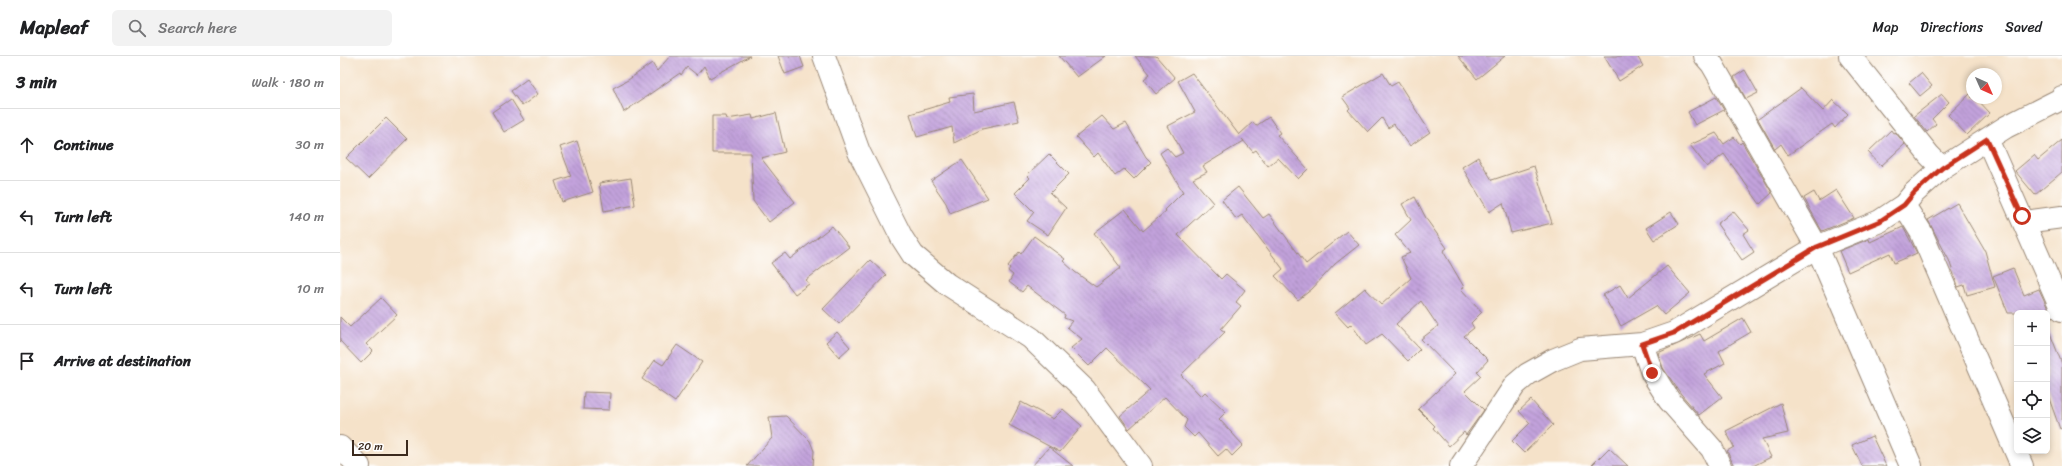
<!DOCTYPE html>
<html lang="en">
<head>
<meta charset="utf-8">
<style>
  :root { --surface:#fff; --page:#f2f2f2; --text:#202124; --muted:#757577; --line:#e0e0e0 }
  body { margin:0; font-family:Sriracha,sans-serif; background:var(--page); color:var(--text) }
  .controls { position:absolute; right:12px; bottom:12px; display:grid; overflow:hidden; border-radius:6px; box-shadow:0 2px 6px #0003 }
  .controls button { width:36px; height:36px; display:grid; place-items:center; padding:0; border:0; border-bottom:1px solid var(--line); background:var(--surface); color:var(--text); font:20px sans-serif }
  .compass { position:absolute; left:1626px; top:12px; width:36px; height:36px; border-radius:50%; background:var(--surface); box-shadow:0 2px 6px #0003; rotate:135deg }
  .scale { position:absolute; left:12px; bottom:10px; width:56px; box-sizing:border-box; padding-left:4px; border:2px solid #3b2a1e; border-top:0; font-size:11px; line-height:14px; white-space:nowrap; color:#3b2a1e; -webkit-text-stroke:3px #fff; paint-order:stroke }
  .stop { position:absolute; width:12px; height:12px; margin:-9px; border:3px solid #c8321e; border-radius:50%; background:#fff }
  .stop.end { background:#c8321e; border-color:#fff; box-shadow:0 1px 4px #0008 }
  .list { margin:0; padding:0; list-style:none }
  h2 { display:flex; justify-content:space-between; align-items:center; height:52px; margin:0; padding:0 16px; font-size:17px }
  h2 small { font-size:13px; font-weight:400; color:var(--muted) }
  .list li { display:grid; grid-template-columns:26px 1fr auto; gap:12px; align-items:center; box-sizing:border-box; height:72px; padding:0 16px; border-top:1px solid var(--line) }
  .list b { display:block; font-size:15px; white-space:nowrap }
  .list em { font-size:13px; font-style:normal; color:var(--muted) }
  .icon { flex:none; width:22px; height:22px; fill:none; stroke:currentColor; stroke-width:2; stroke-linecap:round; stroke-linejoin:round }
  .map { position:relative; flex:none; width:1722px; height:410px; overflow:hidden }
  header { display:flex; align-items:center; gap:24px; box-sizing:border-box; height:56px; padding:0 20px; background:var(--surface); border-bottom:1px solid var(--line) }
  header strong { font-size:19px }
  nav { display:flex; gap:22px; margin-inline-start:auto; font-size:14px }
  .search { width:280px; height:36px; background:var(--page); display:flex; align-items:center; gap:10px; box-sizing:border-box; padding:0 14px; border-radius:6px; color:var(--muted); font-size:15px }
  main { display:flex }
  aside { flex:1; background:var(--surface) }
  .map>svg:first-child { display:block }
  .building { fill:url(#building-back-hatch) }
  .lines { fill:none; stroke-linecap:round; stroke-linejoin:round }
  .street-casing { stroke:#988674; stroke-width:24 }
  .street { stroke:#fff; stroke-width:22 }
  .route { stroke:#c8321e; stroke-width:5 }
</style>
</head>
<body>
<header>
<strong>Mapleaf</strong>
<div class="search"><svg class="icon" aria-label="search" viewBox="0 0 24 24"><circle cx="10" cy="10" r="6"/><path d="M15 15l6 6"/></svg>Search here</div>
<nav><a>Map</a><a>Directions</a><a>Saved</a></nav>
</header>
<main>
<aside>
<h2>3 min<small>Walk · 180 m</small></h2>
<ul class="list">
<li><svg class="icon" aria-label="ahead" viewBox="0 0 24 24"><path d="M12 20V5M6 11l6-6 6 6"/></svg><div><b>Continue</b></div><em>30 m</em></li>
<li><svg class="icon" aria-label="left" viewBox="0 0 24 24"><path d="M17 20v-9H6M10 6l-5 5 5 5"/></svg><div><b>Turn left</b></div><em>140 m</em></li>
<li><svg class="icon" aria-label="left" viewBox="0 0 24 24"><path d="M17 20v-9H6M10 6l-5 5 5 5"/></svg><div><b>Turn left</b></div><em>10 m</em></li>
<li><svg class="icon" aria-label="arrive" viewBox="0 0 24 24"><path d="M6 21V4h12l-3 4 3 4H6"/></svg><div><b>Arrive at destination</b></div></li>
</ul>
</aside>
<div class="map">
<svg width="1722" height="410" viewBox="0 0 1722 410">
  <defs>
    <pattern id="building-back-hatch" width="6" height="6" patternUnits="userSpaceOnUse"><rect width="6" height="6" fill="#c2a2dc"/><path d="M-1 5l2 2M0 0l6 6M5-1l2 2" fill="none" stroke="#9f84b2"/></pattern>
  </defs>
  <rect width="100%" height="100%" fill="#fff"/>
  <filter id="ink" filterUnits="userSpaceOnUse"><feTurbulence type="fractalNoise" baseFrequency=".025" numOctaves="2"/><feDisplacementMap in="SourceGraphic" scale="8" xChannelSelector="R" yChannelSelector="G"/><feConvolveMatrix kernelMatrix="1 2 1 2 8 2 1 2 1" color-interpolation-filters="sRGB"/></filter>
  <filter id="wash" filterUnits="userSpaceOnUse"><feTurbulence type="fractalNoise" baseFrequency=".012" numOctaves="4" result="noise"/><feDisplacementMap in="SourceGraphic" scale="16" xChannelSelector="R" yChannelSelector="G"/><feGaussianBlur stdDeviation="0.9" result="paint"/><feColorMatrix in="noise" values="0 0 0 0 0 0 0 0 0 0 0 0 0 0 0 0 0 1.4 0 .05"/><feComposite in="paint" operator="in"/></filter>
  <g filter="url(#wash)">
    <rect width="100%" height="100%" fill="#f5e2c9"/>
    <g id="blocks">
      <path class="building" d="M330 0H410L370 22 364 10 357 19 347 11 341 19 340 17 284 56 273 32 288 24 312 7 317 15Z
        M438 0H460L464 11 445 18Z
        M719 0H766L737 21Z
        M795 0H816L835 22 816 38 804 23 810 18Z
        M1118 0H1165L1137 23Z
        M1264 0H1297L1303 10 1279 25Z
        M1405 14 1418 37 1406 43 1394 21Z
        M852 17 899 79 913 66 916 70 929 61 940 77 937 79 968 113 958 123 938 102 928 110 916 94 913 96 902 83 904 85 863 110 867 116 853 123 873 147 838 179 881 223 886 218 905 234 896 246 901 250 881 273 885 276 841 319 861 340 865 336 886 356 879 363 903 389 892 400 886 393 878 400 858 377 854 381 844 371 847 364 825 341 789 373 780 360 810 334 767 292 749 310 731 292 742 283 727 271 732 265 724 262 725 259 687 230 682 236 669 226 673 219 668 215 670 212 668 210 679 196 681 198 694 180 725 203 723 205 735 216 756 231 781 212 754 177 785 153 803 175 826 155 825 154 843 136 820 97 827 92 835 101 843 97 828 70 855 56 838 25Z
        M1043 17 1051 30 1058 26 1090 76 1070 90 1054 68 1048 72 1042 62 1028 76 1008 54 1010 52 1002 41Z
        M1581 17 1592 30 1580 40 1569 27Z
        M187 23 198 38 182 50 171 35Z
        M1461 32 1483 55 1493 44 1508 58 1495 72 1492 68 1448 99 1441 88 1435 93 1418 63Z
        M1631 37 1632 42H1636L1650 57 1627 79 1608 59Z
        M633 38 634 55 674 46 679 65 642 73 614 87 612 71 577 81 570 58 610 46 609 41Z
        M1602 38 1609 46 1592 63 1596 68 1587 76 1574 60Z
        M1376 41 1384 54 1355 69 1348 56Z
        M171 43 184 64 164 76 152 56Z
        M436 57 445 96 421 102 455 146 429 166 413 145 411 97H372V60H386L387 63 412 59 413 63Z
        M762 60 774 73 786 67 806 101 811 106 794 123 784 113 775 120 758 97 754 101 736 81Z
        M46 62 67 83 28 123 6 102Z
        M1551 74 1553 77 1555 76 1565 88 1541 110 1528 96Z
        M1376 77 1384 88 1394 81 1400 88 1402 86 1432 137 1420 148 1384 98 1367 111 1350 89Z
        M1722 84V116L1695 139 1675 115 1694 99 1698 104Z
        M237 85 253 136 222 146 215 125 231 120 220 91Z
        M709 98 729 118 710 137 726 152 708 179 687 165 694 156 675 137 690 122 687 119Z
        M1138 101 1152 124 1194 110 1212 167 1171 177 1163 147 1149 156 1122 111Z
        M622 104 648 142 610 157 606 147 591 125Z
        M291 122 295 149 264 155 259 127Z
        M898 131 923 162 929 158 966 208 1007 175 1019 189 995 208 972 233 958 244 935 220 943 213 902 159 896 163 882 144Z
        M1496 134 1514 162 1482 175 1464 142 1474 136 1479 145Z
        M1075 141 1087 164 1107 192 1103 195 1124 231 1121 233 1142 256 1131 267 1134 272 1124 280 1148 304 1137 316 1141 320 1125 335 1144 354 1126 379 1124 376 1109 390 1093 372 1095 370 1078 353 1115 318 1081 283 1098 270 1081 245 1056 268 1080 293 1068 305 1042 278 1026 289 1011 268 1008 271 995 257 1025 232 1041 249 1071 222 1061 201 1070 197 1055 179 1071 164 1062 148Z
        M1617 147 1645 195 1655 231 1627 239 1624 229 1618 231 1609 204 1588 164Z
        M1393 155 1409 174 1403 178 1414 196 1402 204 1377 168Z
        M1331 156 1339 168 1314 184 1306 172Z
        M492 170 509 191 466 224 469 228 455 238 431 207 445 197 450 203Z
        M1563 171 1577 197 1554 207 1550 197 1508 216 1499 195 1529 183 1530 186Z
        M530 204 546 219 499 268 483 253Z
        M1327 210 1350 237 1324 259 1316 250 1281 270 1263 239 1280 229 1288 242Z
        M1673 212 1684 239 1699 233 1710 257H1668L1653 220Z
        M41 242 57 259 26 288 33 295 21 307 0 285V261L10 271Z
        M1403 262 1411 276 1379 295 1385 307 1364 318 1382 341 1359 359 1341 338 1323 312 1318 297 1360 278 1364 285Z
        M1708 272 1722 308V372L1720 373 1707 337Z
        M497 276 510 291 499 301 486 286Z
        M337 289 362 306 335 346 302 323 315 304 323 309Z
        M244 336 270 337 269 354 243 353Z
        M1191 344 1213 369 1184 397 1172 385 1190 367 1179 355Z
        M681 346 713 363 723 353 742 370 720 396 669 369Z
        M1441 347 1448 377 1422 383 1431 401 1413 410H1394L1387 395 1394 391 1386 375Z
        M446 360 470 385 474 395 473 410H407L432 382 429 361Z
        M1532 380 1546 410H1522L1512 389Z
        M709 391 733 410H692Z
        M1269 392 1288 410H1251Z"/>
    </g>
  </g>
  <g filter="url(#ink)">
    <use href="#blocks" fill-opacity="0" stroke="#988674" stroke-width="1"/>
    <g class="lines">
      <defs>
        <path id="street" d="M484 0 519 96 562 182 573 199 607 228 691 282 745 334 801 410
          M1365 0 1372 8 1477 191 1571 410
          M1510 0 1589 99 1602 112
          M1647 83 1722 254
          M1564 149 1581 176 1682 410
          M1684 166 1722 161
          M1302 288 1312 317 1329 344 1372 393 1380 410
          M0 391 19 410
          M1121 410 1175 329 1188 318 1213 304 1240 293 1302 288 1334 277 1477 191 1540 165 1564 149 1574 137 1602 112 1666 71 1719 44 1722 41"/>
      </defs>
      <use href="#street" class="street-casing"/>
      <use href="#street" class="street"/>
    </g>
  </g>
  <g class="lines" filter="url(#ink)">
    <path class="route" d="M1312 317 1302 288 1334 277 1477 191 1540 165 1564 149 1574 137 1602 112 1647 83 1682 160"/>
  </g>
</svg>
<div class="controls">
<button>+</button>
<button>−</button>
<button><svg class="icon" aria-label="locate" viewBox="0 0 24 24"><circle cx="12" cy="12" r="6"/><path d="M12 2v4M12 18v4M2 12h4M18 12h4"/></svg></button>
<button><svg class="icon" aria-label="layers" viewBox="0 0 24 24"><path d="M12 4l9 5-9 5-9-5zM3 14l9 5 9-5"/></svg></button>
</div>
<svg class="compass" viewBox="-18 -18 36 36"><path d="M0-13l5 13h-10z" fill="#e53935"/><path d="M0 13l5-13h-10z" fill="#757577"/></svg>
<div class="scale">20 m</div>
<div class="stop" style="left:1682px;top:160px"></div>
<div class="stop end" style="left:1312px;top:317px"></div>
</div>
</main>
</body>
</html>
